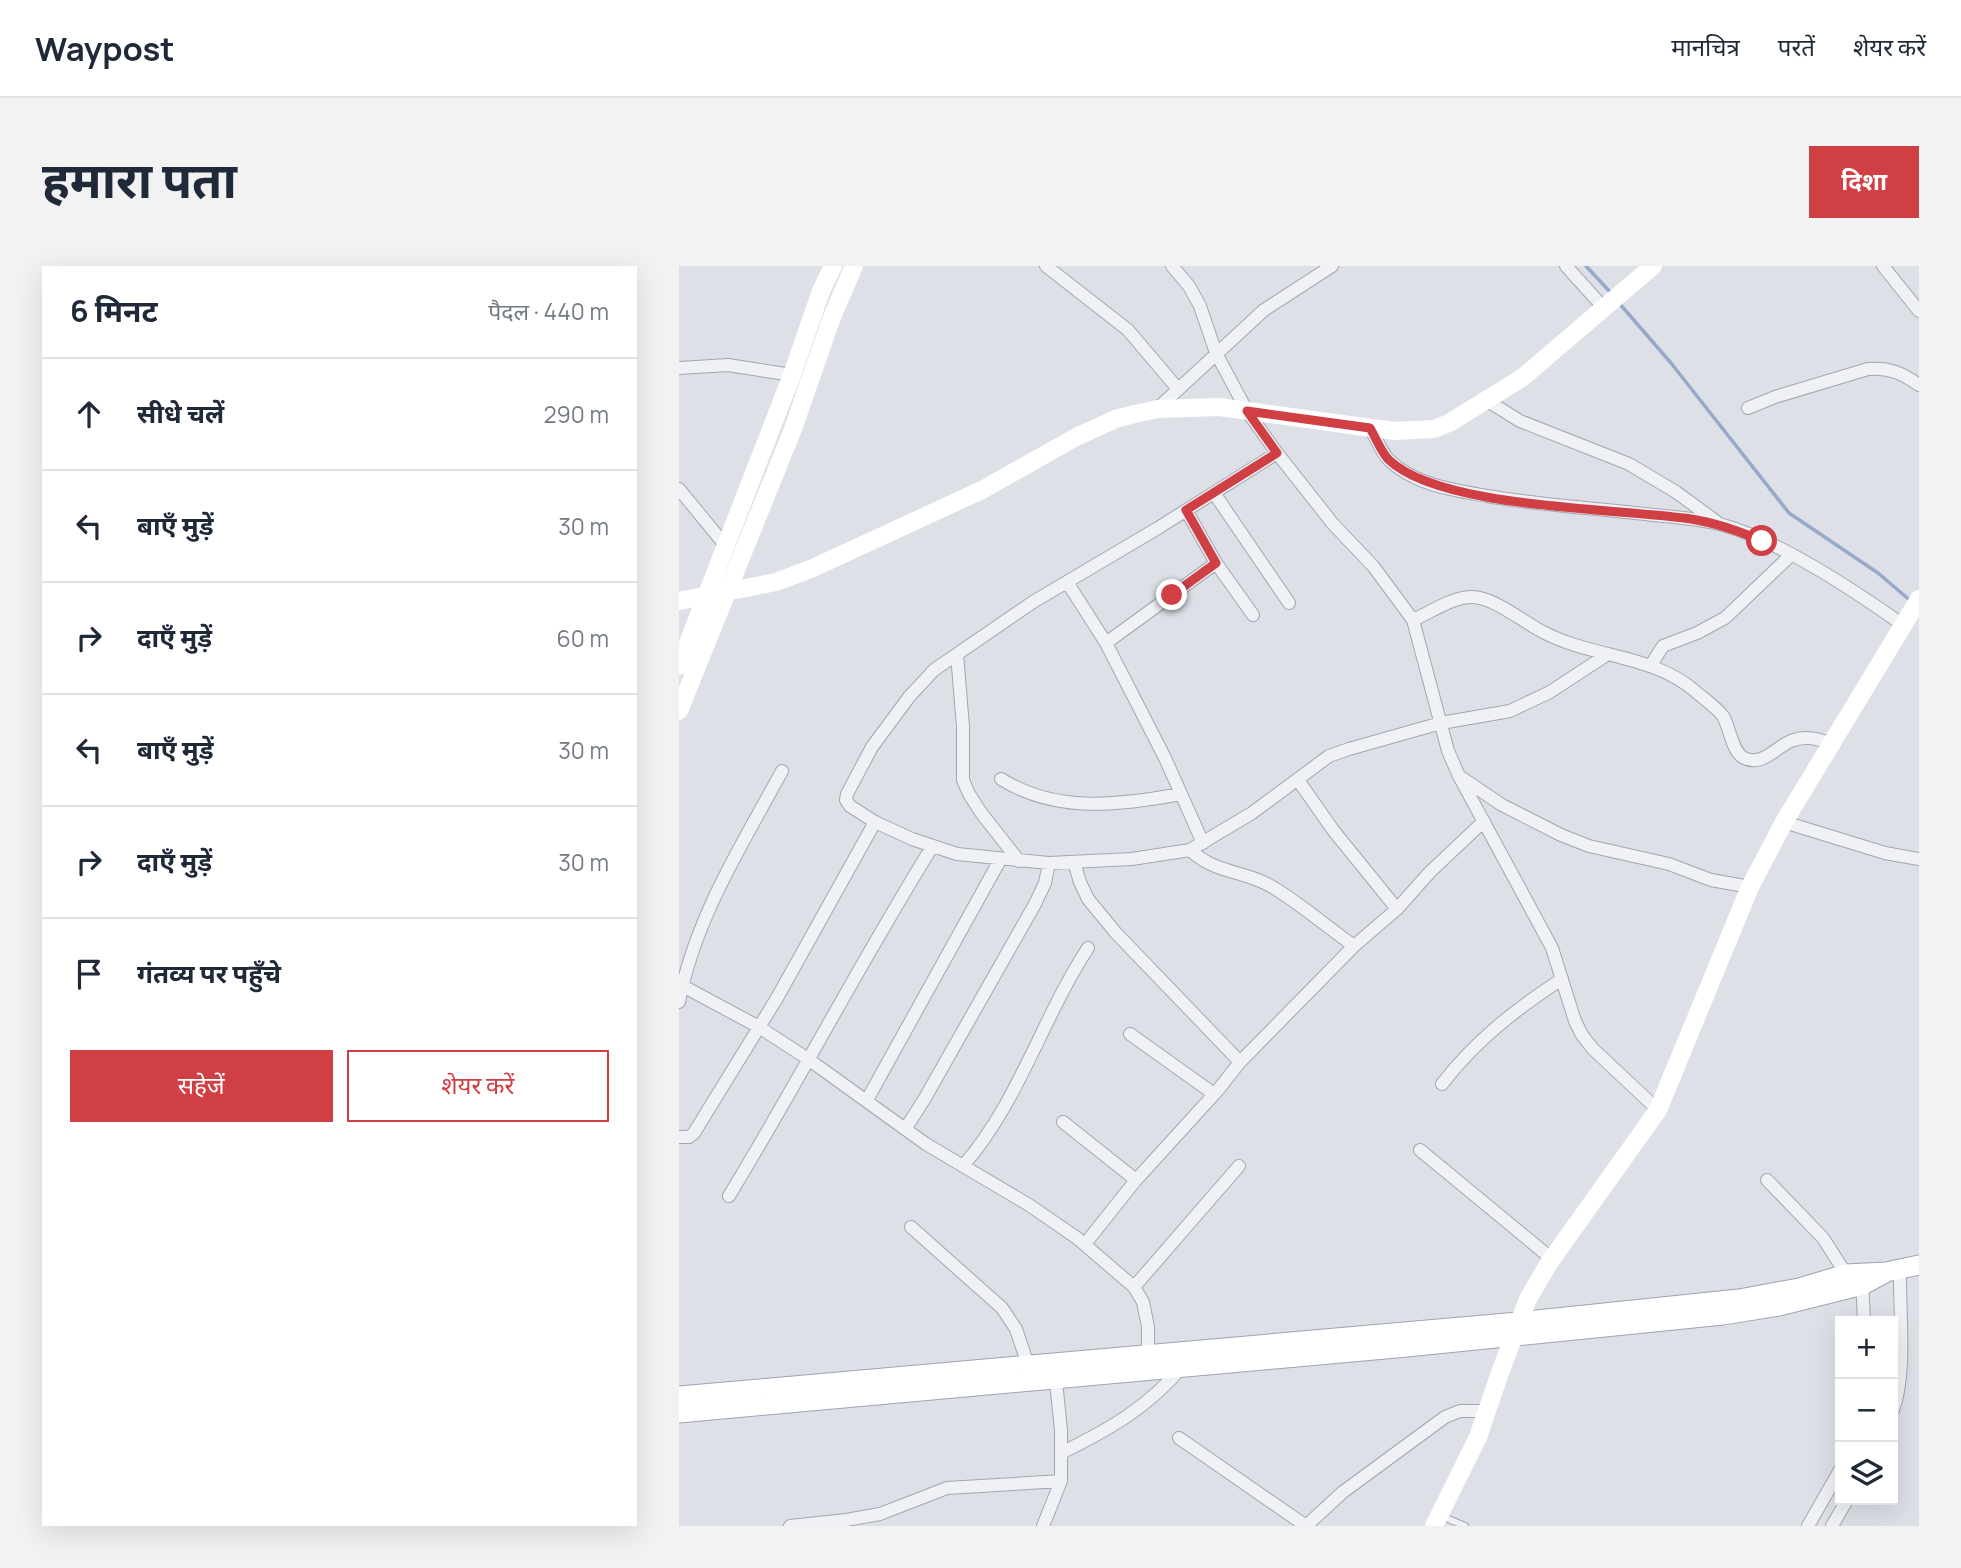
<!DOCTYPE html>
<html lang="hi">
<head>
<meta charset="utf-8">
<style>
  :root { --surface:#fff; --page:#f2f2f3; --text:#1f2937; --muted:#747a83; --line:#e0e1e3; --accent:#cf3f44 }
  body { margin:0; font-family:Manrope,"Noto Sans Devanagari",sans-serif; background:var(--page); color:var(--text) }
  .controls { position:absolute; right:21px; bottom:21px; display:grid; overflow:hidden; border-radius:0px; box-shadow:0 7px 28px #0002 }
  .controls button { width:63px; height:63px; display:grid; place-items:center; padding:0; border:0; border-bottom:2px solid var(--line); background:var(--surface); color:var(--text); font:35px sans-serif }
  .stop { position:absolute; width:21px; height:21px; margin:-16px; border:5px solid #cf3f44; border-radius:50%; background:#fff }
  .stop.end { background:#cf3f44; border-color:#fff; box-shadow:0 2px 7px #0008 }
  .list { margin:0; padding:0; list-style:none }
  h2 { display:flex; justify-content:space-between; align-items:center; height:91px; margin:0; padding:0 28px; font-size:30px }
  h2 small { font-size:23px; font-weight:400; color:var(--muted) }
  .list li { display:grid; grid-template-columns:46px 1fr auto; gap:21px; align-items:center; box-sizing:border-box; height:112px; padding:0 28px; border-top:2px solid var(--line) }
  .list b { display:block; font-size:26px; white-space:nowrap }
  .list em { font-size:23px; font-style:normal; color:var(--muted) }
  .actions { display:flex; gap:14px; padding:21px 28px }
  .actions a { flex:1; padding:16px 0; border:2px solid var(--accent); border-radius:0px; text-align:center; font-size:24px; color:var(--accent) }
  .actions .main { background:var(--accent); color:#fff }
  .icon { flex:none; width:38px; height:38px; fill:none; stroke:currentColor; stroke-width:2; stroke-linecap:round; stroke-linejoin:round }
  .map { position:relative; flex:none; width:1240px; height:1260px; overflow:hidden; border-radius:0px }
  header { display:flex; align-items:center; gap:42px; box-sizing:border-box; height:98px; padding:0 35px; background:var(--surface); border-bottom:2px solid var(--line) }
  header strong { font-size:33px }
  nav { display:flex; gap:38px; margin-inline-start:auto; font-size:24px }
  .intro { display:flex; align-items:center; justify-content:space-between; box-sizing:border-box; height:168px; padding:0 42px }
  h1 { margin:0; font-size:49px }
  .button { padding:18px 32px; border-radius:0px; background:var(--accent); color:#fff; font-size:24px; font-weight:700 }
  main { display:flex; gap:42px; padding:0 42px }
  aside { flex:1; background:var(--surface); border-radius:0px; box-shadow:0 7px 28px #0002 }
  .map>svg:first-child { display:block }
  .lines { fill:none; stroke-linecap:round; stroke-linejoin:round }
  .stream { stroke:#97a9c8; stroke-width:3.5 }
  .lane-casing { stroke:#a2a6b1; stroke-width:8 }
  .street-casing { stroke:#a2a6b1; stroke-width:14 }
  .primary-casing { stroke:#9ca3b3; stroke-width:21 }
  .lane { stroke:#f0f1f5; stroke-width:6 }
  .street { stroke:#f0f1f5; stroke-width:12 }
  .secondary { stroke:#fff; stroke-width:18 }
  .primary { stroke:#fff; stroke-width:19 }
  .route { stroke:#cf3f44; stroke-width:9 }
</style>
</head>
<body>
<header>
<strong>Waypost</strong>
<nav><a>मानचित्र</a><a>परतें</a><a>शेयर करें</a></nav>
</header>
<div class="intro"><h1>हमारा पता</h1><a class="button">दिशा</a></div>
<main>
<aside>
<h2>6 मिनट<small>पैदल · 440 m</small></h2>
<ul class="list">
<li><svg class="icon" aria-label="ahead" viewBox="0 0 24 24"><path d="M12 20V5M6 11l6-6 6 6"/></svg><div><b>सीधे चलें</b></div><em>290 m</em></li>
<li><svg class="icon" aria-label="left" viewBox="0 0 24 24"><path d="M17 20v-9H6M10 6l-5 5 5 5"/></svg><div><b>बाएँ मुड़ें</b></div><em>30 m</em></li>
<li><svg class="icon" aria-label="right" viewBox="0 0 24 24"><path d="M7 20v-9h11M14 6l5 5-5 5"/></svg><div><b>दाएँ मुड़ें</b></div><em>60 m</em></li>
<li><svg class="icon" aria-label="left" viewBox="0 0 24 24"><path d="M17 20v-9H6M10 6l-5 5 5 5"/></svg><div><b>बाएँ मुड़ें</b></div><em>30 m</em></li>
<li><svg class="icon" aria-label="right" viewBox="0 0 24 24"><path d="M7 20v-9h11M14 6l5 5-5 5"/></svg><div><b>दाएँ मुड़ें</b></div><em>30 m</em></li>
<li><svg class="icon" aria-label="arrive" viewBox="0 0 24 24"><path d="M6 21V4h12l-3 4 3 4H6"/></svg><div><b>गंतव्य पर पहुँचे</b></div></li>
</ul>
<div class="actions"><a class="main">सहेजें</a><a>शेयर करें</a></div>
</aside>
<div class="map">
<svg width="1240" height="1260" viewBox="0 0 1240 1260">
  <rect width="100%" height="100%" fill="#dde0e7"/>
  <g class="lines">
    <path class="stream" d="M907 0 933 28
      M940 37 992 97 1110 247 1199 307 1233 336"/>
    <defs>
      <path id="lane" d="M762 1250 786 1260"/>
      <path id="street" d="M367 0 449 64 499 123
        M493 0 510 20 521 40 537 87 568 145 598 187 654 258 694 300 734 354 769 485 780 510 873 682 896 755 903 769 914 783 979 844
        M887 0 924 41
        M1204 0 1240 45
        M0 102 49 99 113 109
        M807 134 841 155 950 198 997 226 1038 256
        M1069 142 1096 131 1189 103C1209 101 1223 107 1240 119
        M478 143 585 44 653 0
        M691 162C697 172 702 186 710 194 736 219 774 224 808 230 860 239 913 242 966 248 992 251 1019 252 1044 259 1101 275 1176 325 1224 359
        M598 187 479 262 354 336 255 404 230 431 193 481 168 528 167 534 171 540 196 556 233 573 278 588 370 597 453 593 511 584 573 547 650 490 670 483 762 457 831 445 871 426 929 388
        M0 223 46 279
        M535 227 610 337
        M507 244 537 297 574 349
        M388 316 427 377 486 492 524 577
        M734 354C752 346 773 331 793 331 815 331 844 356 864 366 913 392 973 388 1016 425 1025 433 1037 441 1044 450 1051 462 1053 486 1065 492 1083 501 1097 481 1112 475 1126 469 1140 473 1153 478
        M427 377 537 297
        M278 388 284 461V514L290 528 303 548 340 595
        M972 399 984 380 1018 367 1046 352 1112 289
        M783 512 823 539 882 569 910 580 990 598 1032 614 1071 621
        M322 513C378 548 442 539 502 528
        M619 514 654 564 718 643
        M1105 556 1206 587 1240 593
        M511 584C538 609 567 604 595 622 623 639 648 661 675 680
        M395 596 401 616 409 633 437 667 561 796
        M0 718 80 761 129 793 247 878 350 939 398 972 455 1021 464 1036 469 1061V1087
        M0 736C16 652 63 579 103 505
        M451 768 535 828
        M763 818C797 774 837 743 883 713
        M188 834 321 594
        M384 856 457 914
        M227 862 246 832 356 638 366 617 370 597
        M0 871H10L15 867 98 732 196 556
        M741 884 873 993
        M284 900C340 836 363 752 409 682
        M1088 914 1144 972 1167 1008
        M50 930C120 815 182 695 253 581
        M232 961 323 1042 337 1063 349 1099
        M406 978 457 914 539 824 561 796 675 680 718 643 751 606 805 555
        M1183 1014 1185 1055
        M455 1021 560 900
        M1214 1144C1228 1107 1220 1044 1221 1003
        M500 1172 627 1260
        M382 1187C431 1163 468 1142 504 1100
        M111 1260 167 1254 201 1248 268 1222 382 1215
        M364 1260 382 1215V1164L376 1106
        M627 1260 664 1226 766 1151 781 1145H808
        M1129 1260 1161 1204
        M1153 1260 1168 1234"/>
      <path id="primary" d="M0 1130 839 1056 1060 1033 1120 1022 1167 1008 1207 1006 1240 999
        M0 1147 728 1081 1044 1049 1100 1040 1184 1019 1206 1007"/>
    </defs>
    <use href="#lane" class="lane-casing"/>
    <use href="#street" class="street-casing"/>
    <use href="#primary" class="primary-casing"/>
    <use href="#lane" class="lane"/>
    <use href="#street" class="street"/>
    <path class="secondary" d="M0 335 97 316 134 302 303 224 397 171 439 152 478 143 540 141 715 165 755 163 770 157 843 112 974 0
      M0 400 113 109 142 25 154 0
      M0 445 114 163 153 51 175 0
      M755 1260 799 1171 822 1104 849 1033 870 997 979 844 1071 621 1105 556 1240 333"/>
    <use href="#primary" class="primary"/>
  </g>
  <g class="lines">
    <path class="route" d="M493 329 537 297 507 244 598 187 568 145 691 162C697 172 702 186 710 194 762 243 938 242 1012 253 1038 257 1060 265 1083 275"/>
  </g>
</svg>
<div class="controls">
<button>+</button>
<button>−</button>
<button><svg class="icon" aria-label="layers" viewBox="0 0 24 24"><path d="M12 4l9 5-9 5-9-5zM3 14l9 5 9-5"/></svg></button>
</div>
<div class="stop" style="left:1083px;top:275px"></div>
<div class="stop end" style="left:493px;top:329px"></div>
</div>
</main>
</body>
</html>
